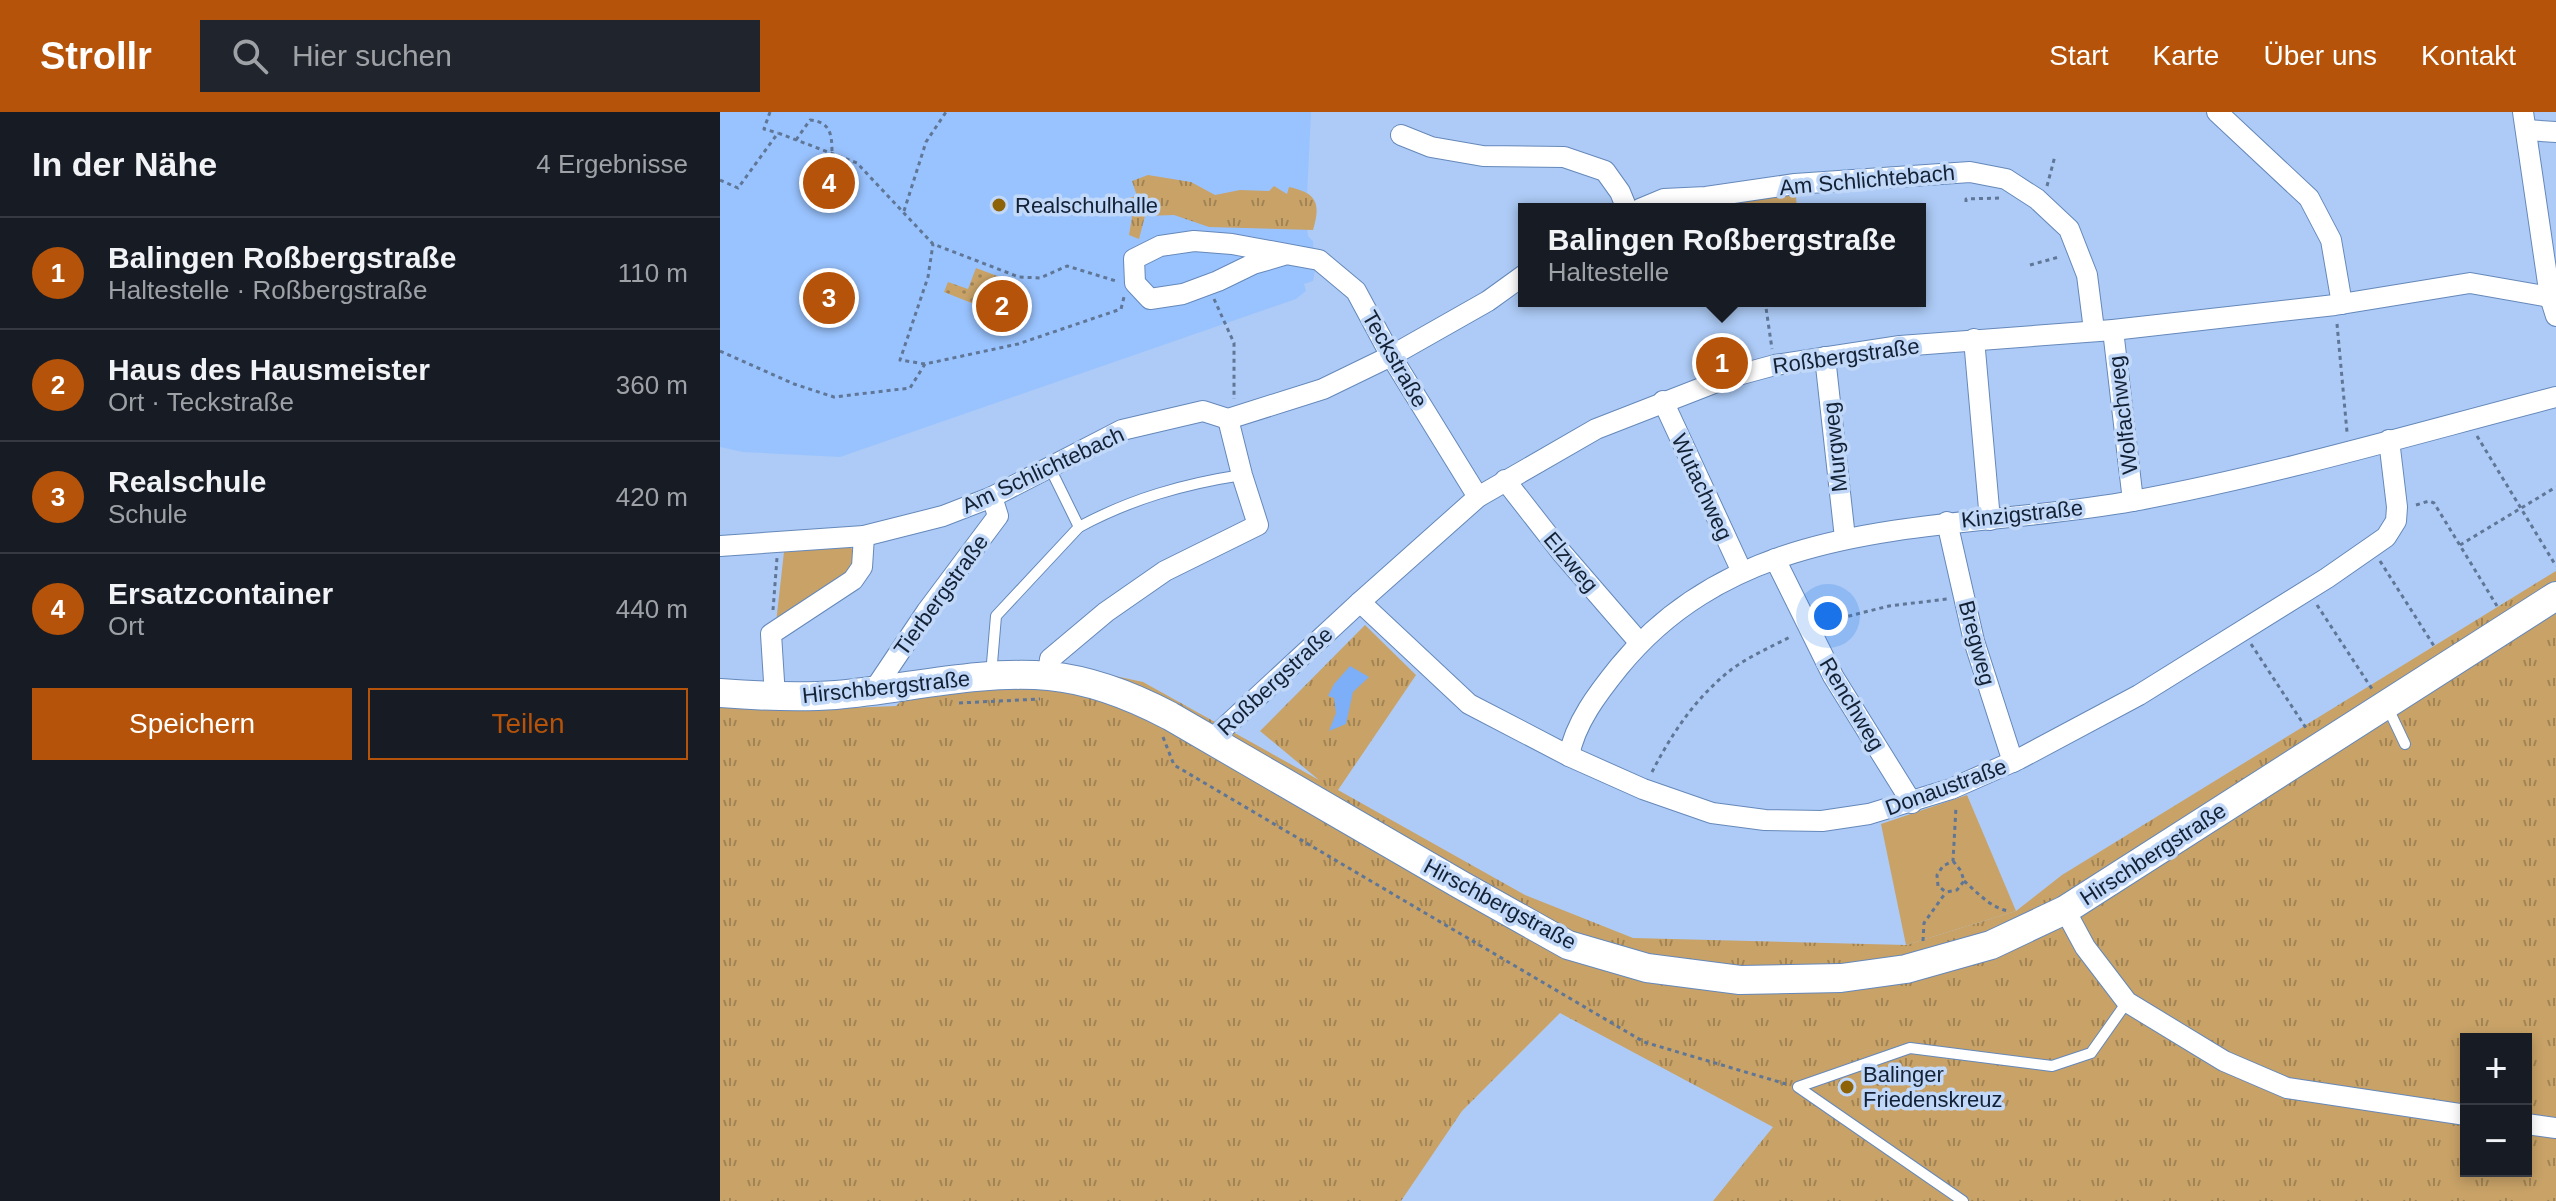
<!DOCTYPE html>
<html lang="de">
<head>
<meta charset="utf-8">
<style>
  :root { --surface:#171b24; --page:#20242c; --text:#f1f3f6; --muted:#9ea1a6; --line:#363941; --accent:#b45309 }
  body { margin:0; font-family:Arial,sans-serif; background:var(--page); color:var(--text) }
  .controls { position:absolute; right:24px; bottom:24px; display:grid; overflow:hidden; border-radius:0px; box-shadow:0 4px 12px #0003 }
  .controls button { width:72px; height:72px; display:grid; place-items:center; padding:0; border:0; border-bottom:2px solid var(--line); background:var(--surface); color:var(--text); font:40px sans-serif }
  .you { position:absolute; left:1108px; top:504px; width:28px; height:28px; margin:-20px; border:6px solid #fff; border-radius:50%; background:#1a73e8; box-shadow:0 0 0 12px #1a73e833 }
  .badge { display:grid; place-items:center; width:52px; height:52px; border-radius:50%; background:var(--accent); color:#fff; font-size:26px; font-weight:700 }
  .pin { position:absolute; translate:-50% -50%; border:4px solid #fff; box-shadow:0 2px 8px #0006 }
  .popup { position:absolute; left:798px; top:91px; width:408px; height:104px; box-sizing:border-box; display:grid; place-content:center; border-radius:0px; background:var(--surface); filter:drop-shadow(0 2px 6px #0005); font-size:26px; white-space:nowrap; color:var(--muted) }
  .popup b { font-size:30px; color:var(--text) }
  .popup::after { content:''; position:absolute; left:50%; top:100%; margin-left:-16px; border:16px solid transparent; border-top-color:var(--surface) }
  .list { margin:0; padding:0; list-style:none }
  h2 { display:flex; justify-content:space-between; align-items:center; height:104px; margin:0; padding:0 32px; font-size:34px }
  h2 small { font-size:26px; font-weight:400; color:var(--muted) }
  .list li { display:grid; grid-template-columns:52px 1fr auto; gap:24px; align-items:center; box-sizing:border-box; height:112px; padding:0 32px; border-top:2px solid var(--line) }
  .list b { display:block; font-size:30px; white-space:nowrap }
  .list p { margin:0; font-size:26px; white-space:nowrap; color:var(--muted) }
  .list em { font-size:26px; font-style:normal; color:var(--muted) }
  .actions { display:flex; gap:16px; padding:24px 32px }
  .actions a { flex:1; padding:18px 0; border:2px solid var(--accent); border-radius:0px; text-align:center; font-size:28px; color:var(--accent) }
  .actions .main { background:var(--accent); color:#fff }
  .icon { flex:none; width:44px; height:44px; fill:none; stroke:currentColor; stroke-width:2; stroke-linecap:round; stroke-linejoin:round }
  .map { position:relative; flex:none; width:1836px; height:1089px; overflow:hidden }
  header { display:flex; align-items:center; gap:48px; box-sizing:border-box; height:112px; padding:0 40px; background:var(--accent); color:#fff }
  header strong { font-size:38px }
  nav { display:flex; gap:44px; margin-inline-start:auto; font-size:28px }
  .search { width:560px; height:72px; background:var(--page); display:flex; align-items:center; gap:20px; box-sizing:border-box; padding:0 28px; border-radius:0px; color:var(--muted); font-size:30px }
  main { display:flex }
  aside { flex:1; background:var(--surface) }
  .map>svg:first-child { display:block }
  .built { fill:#99c3fe }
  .grass { fill:url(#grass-tufts); fill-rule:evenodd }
  .park { fill:#c8a267 }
  .garden { fill:url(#garden-dots) }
  .water { fill:#7caff7 }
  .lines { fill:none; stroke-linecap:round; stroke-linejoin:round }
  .lane-casing { stroke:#6588ba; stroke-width:12 }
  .street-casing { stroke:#6588ba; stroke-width:22 }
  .secondary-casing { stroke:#6588ba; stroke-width:30 }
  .path { stroke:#607696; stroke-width:3; stroke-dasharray:4 4; stroke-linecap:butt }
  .lane { stroke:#fff; stroke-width:10 }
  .street { stroke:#fff; stroke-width:20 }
  .secondary { stroke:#fff; stroke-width:28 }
  .poi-dot { fill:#8e6207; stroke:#c1d8f9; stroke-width:3 }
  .labels { text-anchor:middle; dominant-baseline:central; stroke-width:7; stroke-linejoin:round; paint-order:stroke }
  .street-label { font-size:22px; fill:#132135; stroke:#c1d8f9 }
  .poi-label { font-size:22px; fill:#132135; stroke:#c1d8f9; text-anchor:start }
</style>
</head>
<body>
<header>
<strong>Strollr</strong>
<div class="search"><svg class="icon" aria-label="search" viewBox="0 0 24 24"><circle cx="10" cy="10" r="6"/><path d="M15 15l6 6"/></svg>Hier suchen</div>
<nav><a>Start</a><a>Karte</a><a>Über uns</a><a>Kontakt</a></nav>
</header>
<main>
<aside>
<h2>In der Nähe<small>4 Ergebnisse</small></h2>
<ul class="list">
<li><span class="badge">1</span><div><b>Balingen Roßbergstraße</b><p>Haltestelle · Roßbergstraße</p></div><em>110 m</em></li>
<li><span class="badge">2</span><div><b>Haus des Hausmeister</b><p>Ort · Teckstraße</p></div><em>360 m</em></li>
<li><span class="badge">3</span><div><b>Realschule</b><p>Schule</p></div><em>420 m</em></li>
<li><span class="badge">4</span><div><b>Ersatzcontainer</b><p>Ort</p></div><em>440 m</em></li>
</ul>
<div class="actions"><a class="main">Speichern</a><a>Teilen</a></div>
</aside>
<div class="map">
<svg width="1836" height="1089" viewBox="0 0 1836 1089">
  <defs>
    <pattern id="grass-tufts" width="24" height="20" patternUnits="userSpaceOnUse" patternTransform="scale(2)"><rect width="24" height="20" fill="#c8a267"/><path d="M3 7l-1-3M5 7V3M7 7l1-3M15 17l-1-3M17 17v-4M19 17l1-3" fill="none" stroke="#a18456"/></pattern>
    <pattern id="garden-dots" width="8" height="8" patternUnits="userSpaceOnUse" patternTransform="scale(2)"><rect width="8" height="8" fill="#c8a267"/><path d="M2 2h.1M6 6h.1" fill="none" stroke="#a18456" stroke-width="1.8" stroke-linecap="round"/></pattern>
  </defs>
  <rect width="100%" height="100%" fill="#adcbf6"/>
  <!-- built -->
  <path class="built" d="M0 0H591L586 106 588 124 593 129 595 159 593 169 584 172 586 179 576 187 120 345 23 340 0 335Z"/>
  <!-- grass -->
  <g class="grass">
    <path d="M428 63 471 70 495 83 520 78 549 79 554 74 567 82 569 75C597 81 601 91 593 118L489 115 454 103 425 104 419 127 409 123 412 105 404 87 417 84 412 69Z"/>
    <path d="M1836 459V1089H993L1053 1015 840 901 742 999 681 1089H0V592L78 598 176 594 206 565 344 553 423 570 599 668 540 619 645 513 696 563 618 678 805 783 913 826 1186 833 1296 799 1342 763ZM1746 927H1806V1059H1746Z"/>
  </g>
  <!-- park -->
  <g class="park">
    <path d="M1075 72 1077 97H989L986 85Z"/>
    <path d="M130 435 137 442 136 455 56 511 64 440Z"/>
    <path d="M1247 683 1296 799 1186 833 1161 712Z"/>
  </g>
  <!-- garden -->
  <path class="garden" d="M256 156 293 170 290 177 269 169 259 194 224 180 228 170 248 177Z"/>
  <!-- water -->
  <path class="water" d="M630 554 649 565 633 580 626 612 609 619 616 601 614 586 608 584 614 572Z"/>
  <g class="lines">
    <defs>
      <g id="lane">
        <path d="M359 415C411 387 463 372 522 363"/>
        <path d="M271 563 276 504 359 415 330 356"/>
        <path d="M1667 594 1685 632"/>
        <path d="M1243 1089 1078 975 1190 936 1332 954 1371 941 1407 890"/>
      </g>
      <g id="street">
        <path d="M1497 0 1589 86 1611 128 1622 192"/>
        <path d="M1803 0 1830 185 1836 204"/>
        <path d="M1806 18 1836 20"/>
        <path d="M681 23 711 35 763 44 844 45 885 59 900 80 907 97"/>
        <path d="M920 97 944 87 986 85 1075 72 1250 60 1286 67 1317 87 1349 117 1367 163 1374 218"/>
        <path d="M564 143 533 152 498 169 463 182 430 187 415 171 414 147 440 134 474 129 512 132 599 148 636 179 671 244 758 385"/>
        <path d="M1393 218 1413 389"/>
        <path d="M1254 227 1270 408"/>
        <path d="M1105 245 1125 426"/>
        <path d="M943 289 1022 460"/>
        <path d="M785 368 842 441 919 530"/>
        <path d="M1227 410 1254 529 1293 650"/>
        <path d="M0 434 144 424 223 404 272 385 402 318 483 299 508 307 603 277 671 244 768 189 804 163"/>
        <path d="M1055 447 1113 564 1192 691"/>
        <path d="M640 490 749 592 849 644 923 677 992 701 1045 708 1102 709 1149 702 1231 677 1299 647 1419 583 1607 466 1666 425 1676 409 1677 395 1669 328"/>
        <path d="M328 564 330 547 386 500 445 459 538 413 522 363 508 307"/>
        <path d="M154 578 207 499 278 404 272 385"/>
        <path d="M55 585 51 522 133 468 142 455 144 424"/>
        <path d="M492 627 640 490 758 385 876 317 1007 266 1055 253 1180 234 1393 218 1615 193 1750 171 1830 185"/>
        <path d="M849 644C855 611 878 581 899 555 1028 397 1233 422 1413 389 1555 363 1697 321 1836 285"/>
        <path d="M1345 798 1365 835 1407 890 1504 949 1567 976 1746 1003"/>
        <path d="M1806 1012 1836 1016"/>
      </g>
      <path id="secondary" d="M0 581C39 584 77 586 116 583 186 577 258 558 329 564 372 568 412 584 450 604L741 773 848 833 927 856 1020 868 1121 866 1186 857 1271 833 1345 798 1836 484"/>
    </defs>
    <!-- lane casing -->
    <use href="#lane" class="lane-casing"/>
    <!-- street casing -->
    <use href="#street" class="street-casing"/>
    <!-- secondary casing -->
    <use href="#secondary" class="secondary-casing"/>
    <!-- path -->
    <g class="path">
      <path d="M50 0 44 17 58 21"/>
      <path d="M76 28 90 8C111 10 112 23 112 42"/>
      <path d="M0 68 18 76 58 21 137 51 213 132 299 165 320 166 347 154 396 169"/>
      <path d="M1327 74 1335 44"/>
      <path d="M1246 90V87L1280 86"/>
      <path d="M184 99 206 30 226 0"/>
      <path d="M1310 153 1339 145"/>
      <path d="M494 187 514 231V287"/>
      <path d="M1045 189 1052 237"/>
      <path d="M1617 212 1627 320"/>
      <path d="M0 239 74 272 114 285 190 276 205 252 298 232 401 197 404 185"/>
      <path d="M205 252 180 248 208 165 213 132"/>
      <path d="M1757 324 1836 454"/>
      <path d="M1696 393 1709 389 1714 391 1777 494"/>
      <path d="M1740 433 1836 375"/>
      <path d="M1660 449 1714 534"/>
      <path d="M1597 493 1652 577"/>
      <path d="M53 498 57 446"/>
      <path d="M1105 510 1169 494 1227 487"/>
      <path d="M1531 532 1586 616"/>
      <path d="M239 591 320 587"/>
      <path d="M443 625 454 653 924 930 1066 972"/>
      <path d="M932 660C951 623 974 588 1007 561 1025 546 1051 535 1072 524"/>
      <path d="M1233 749 1241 759 1244 769 1237 778 1226 780 1218 774 1217 763 1223 754 1233 749 1236 695"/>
      <path d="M1244 769C1259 782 1270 795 1288 799"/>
      <path d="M1203 829 1204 811 1226 780"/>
    </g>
    <!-- lane -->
    <use href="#lane" class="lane"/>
    <!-- street -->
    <use href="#street" class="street"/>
    <!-- secondary -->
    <use href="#secondary" class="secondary"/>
  </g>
  <!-- markers -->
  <g class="poi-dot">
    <circle cx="279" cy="93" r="8"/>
    <circle cx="1127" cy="975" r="8"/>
  </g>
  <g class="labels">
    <!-- street labels -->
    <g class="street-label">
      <text transform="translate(1147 68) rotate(-5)">Am Schlichtebach</text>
      <text transform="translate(1126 244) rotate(-8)">Roßbergstraße</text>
      <text transform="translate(675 247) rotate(60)">Teckstraße</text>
      <text transform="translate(1403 303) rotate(-97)">Wolfachweg</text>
      <text transform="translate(1115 335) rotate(-96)">Murgweg</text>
      <text transform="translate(323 358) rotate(-25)">Am Schlichtebach</text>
      <text transform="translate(982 375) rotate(65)">Wutachweg</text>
      <text transform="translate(1302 402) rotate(-6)">Kinzigstraße</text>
      <text transform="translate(851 450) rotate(50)">Elzweg</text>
      <text transform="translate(221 483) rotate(-54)">Tierbergstraße</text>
      <text transform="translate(1257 531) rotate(75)">Bregweg</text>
      <text transform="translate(555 569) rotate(-43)">Roßbergstraße</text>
      <text transform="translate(166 575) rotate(-6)">Hirschbergstraße</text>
      <text transform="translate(1132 592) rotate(59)">Renchweg</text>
      <text transform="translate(1226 675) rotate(-20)">Donaustraße</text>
      <text transform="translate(1433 742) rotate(-33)">Hirschbergstraße</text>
      <text transform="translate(780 792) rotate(28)">Hirschbergstraße</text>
    </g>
    <!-- poi labels -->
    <g class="poi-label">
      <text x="295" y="93">Realschulhalle</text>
      <text x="1143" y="962">Balinger<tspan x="1143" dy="25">Friedenskreuz</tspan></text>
    </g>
  </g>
</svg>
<div class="controls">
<button>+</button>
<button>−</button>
</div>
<div class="you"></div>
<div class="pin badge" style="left:1002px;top:251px">1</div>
<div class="popup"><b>Balingen Roßbergstraße</b>Haltestelle</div>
<div class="pin badge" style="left:282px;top:194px">2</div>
<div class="pin badge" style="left:109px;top:186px">3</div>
<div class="pin badge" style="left:109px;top:71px">4</div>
</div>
</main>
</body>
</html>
